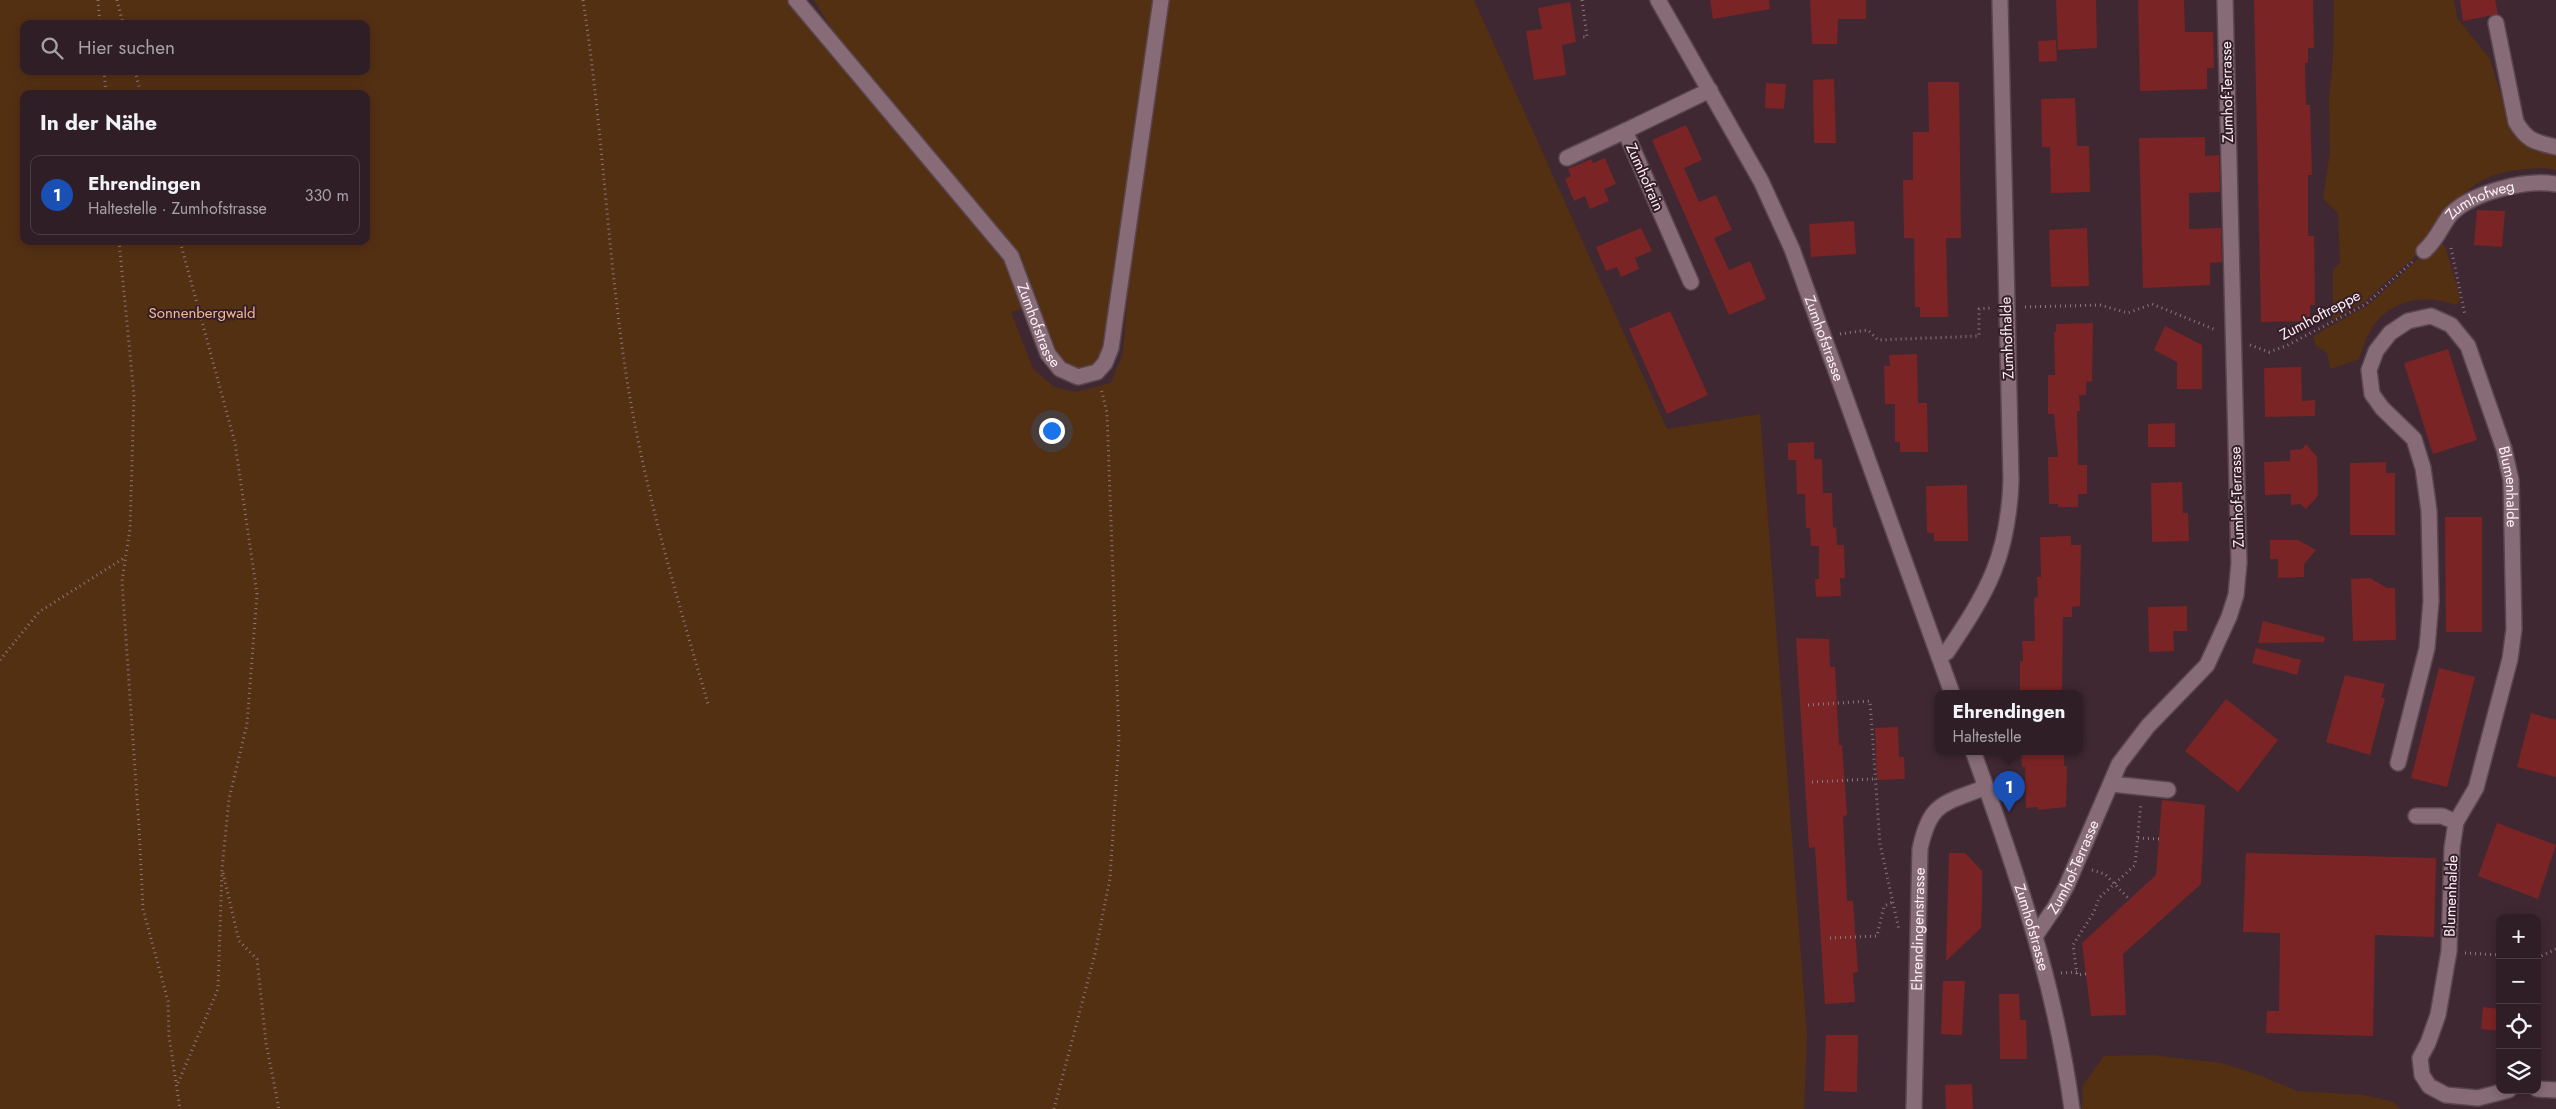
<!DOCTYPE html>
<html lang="de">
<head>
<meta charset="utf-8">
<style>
  :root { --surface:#2f1e26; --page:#37272e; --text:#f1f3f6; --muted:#a7a2a7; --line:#4a3c43; --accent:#d93025 }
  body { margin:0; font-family:Jost,sans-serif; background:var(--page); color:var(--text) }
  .controls { position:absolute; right:15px; bottom:15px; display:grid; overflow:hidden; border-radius:10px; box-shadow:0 2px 12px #0003 }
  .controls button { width:45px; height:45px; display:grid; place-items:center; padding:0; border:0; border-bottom:1px solid var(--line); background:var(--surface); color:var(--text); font:25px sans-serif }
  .you { position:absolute; left:1051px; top:430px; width:18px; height:18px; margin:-12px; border:4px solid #fff; border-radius:50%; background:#1a73e8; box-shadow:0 0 0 8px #1a73e833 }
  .badge { display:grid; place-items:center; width:32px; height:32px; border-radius:50%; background:var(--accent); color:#fff; font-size:16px; font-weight:700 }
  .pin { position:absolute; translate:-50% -41px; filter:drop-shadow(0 1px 2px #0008) }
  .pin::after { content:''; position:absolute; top:26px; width:18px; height:15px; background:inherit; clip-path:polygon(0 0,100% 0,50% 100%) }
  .popup { position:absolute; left:1935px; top:690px; width:148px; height:65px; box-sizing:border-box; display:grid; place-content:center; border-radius:10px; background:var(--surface); filter:drop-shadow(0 1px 4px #0005); font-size:16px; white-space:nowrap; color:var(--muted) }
  .popup b { font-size:19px; color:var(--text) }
  .popup::after { content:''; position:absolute; left:50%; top:100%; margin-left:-10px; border:10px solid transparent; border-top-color:var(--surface) }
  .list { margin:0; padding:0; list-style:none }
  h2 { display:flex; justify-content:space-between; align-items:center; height:65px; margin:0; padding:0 20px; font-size:21px }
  h2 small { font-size:16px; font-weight:400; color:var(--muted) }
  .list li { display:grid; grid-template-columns:32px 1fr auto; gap:15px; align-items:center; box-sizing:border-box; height:80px; margin:0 10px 10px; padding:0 10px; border:1px solid var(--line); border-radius:10px }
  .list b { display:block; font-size:19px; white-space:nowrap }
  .list p { margin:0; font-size:16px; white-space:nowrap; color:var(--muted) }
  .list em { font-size:16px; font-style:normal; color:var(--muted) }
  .icon { flex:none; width:28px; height:28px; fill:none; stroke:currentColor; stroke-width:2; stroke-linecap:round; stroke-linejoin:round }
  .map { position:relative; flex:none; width:2556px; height:1109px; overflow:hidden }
  .search { position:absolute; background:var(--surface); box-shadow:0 2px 12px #0003; left:20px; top:20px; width:350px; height:55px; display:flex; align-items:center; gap:12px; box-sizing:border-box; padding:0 18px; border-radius:10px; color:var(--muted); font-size:19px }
  .panel { position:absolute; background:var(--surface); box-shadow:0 2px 12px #0003; left:20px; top:90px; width:350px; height:155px; border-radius:10px }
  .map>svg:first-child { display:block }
  .green { fill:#543013; fill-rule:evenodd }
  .building { fill:#7b2425 }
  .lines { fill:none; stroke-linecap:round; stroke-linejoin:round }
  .minor-casing { stroke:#59464f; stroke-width:18 }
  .path { stroke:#8b7780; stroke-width:3; stroke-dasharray:1 4; stroke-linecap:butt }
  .minor { stroke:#876c78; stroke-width:15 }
  .labels { text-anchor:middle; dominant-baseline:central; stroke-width:4; stroke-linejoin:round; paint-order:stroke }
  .street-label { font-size:15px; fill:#ffeff6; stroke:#341e28 }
  .park-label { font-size:15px; fill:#f5b98d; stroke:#341e28 }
</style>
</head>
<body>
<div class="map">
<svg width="2556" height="1109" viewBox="0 0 2556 1109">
  <rect width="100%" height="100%" fill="#3f2832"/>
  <!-- green -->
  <g class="green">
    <path d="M0 0H791L984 234 1004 261 1025 308 1011 312 1033 369 1054 387 1076 392 1111 383 1123 353 1131 253 1167 0H1474L1667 429 1760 414 1807 1037 1804 1109H0ZM24 24H366V71H24ZM24 94H366V241H24Z"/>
    <path d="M814 0H1157L1107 346C1104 351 1101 360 1097 364 1086 376 1067 364 1059 356L1013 245 981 211 836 36Z"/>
    <path d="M2334 0H2454L2457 18 2490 59 2504 106 2519 140 2537 148 2556 151V170C2545 167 2536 168 2525 169 2475 174 2463 192 2435 230L2428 231 2427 243 2414 257 2364 302 2333 320V271L2340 262 2338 213 2323 199 2330 152 2329 100 2333 59Z"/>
    <path d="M2436 242H2441L2446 249 2460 297 2459 302 2455 305C2429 295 2397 298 2377 321 2368 331 2363 347 2359 359L2330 369 2327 353 2316 346 2313 336 2369 305Z"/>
    <path d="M2151 1055 2221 1063 2262 1076 2297 1091 2363 1095 2394 1102 2400 1109H2082L2083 1085 2104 1056Z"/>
  </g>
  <!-- building -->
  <g class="building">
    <path d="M1710 0H1769L1770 9 1713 19Z"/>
    <path d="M1810 0H1866V19H1838L1837 44H1812Z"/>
    <path d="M2056 0H2096L2097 48 2058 50Z"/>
    <path d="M2138 0H2184L2185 32H2213L2214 68H2207V89L2140 91Z"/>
    <path d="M2254 0H2313L2314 48H2308V63H2305L2306 105H2310L2312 175H2308V236H2314L2315 305H2310V321L2261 322Z"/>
    <path d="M2460 0H2495L2498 14 2463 21Z"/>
    <path d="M1570 2 1576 42 1562 45 1566 75 1534 80 1526 31 1542 29 1538 8Z"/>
    <path d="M2056 40 2057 61 2039 62 2038 41Z"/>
    <path d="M1834 79 1836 143H1814L1813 80Z"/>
    <path d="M1928 82H1959L1961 238H1946L1948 317H1920V307H1915L1914 238H1904L1903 180H1913V132H1929Z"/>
    <path d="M1766 83 1786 84 1784 109 1765 108Z"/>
    <path d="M2075 98 2077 146H2089L2090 192 2051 193 2050 147H2042L2041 99Z"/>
    <path d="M1686 125 1702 160 1684 168 1699 202 1716 195 1732 230 1714 238 1729 270 1750 261 1766 299 1729 315 1652 140Z"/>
    <path d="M2205 137V156L2219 155 2220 192 2189 193V229L2221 228 2222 262 2210 263V285L2143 288 2139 138Z"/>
    <path d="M1605 158 1616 184 1604 189 1609 201 1590 209 1585 196 1574 201 1565 179 1571 176 1568 169 1591 159 1593 163Z"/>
    <path d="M2477 210 2505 211 2502 247 2474 245Z"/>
    <path d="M1854 221 1856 254 1811 257 1809 224Z"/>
    <path d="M1641 228 1652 251 1635 258 1639 269 1621 277 1617 267 1606 271 1596 247Z"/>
    <path d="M2087 228 2089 286 2051 287 2049 230Z"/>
    <path d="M1670 311 1708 395 1667 414 1629 329Z"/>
    <path d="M2093 323 2092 381 2086 382V395H2079L2080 411H2077L2078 465H2087V494H2078V507H2058V504H2049L2048 457H2058L2054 414H2048V375H2055L2054 332H2056V324Z"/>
    <path d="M2165 326 2202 345V389H2177V362L2154 350Z"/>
    <path d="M2448 349 2477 440 2433 454 2404 363Z"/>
    <path d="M1917 354 1918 403H1927L1928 452H1900V442H1895V404H1885L1884 366H1890L1889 355Z"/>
    <path d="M2301 367 2302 401 2315 400V416L2265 417 2264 368Z"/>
    <path d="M2175 423V447H2148V424Z"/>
    <path d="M1814 442V459H1822L1823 493H1832L1833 528 1836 527 1837 545H1844L1845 578H1840L1841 596 1816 597 1815 579H1819V546H1811L1810 528H1806L1805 494H1797L1796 460H1788V443Z"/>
    <path d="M2306 444 2317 457 2318 496 2306 509 2301 504 2291 505V494L2265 495 2264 462 2290 461V450L2302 449Z"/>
    <path d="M2386 462V473H2395V535H2350V463Z"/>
    <path d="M2182 482 2183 513H2188L2189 541 2152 542 2151 483Z"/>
    <path d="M1967 485 1968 541H1934V533H1927L1926 486Z"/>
    <path d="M2445 517H2482V632H2446Z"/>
    <path d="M2071 536V545H2081L2080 606 2072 607V617H2063L2062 691 2020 693V661H2023L2022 641H2035L2034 598 2038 597 2037 577H2041L2040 537Z"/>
    <path d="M2270 540H2298L2316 550 2304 564V577L2278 578V559H2270Z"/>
    <path d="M2370 578 2387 588H2395L2396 640 2353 641 2351 579Z"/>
    <path d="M2187 606V631H2173L2174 651 2149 652 2148 607Z"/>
    <path d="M2263 621 2325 637 2324 642 2258 643Z"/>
    <path d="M1796 638 1829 639 1830 667H1835L1839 745H1842L1847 815 1843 816 1847 901H1853L1858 972 1853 973 1855 1002 1825 1004 1815 847 1809 848Z"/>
    <path d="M2256 648 2301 660 2297 675 2252 663Z"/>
    <path d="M2439 668 2475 677 2447 787 2411 778Z"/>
    <path d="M2345 675 2385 684 2381 697 2385 698 2370 755 2326 742Z"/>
    <path d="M2226 699 2278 740 2238 792 2185 751Z"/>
    <path d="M2531 713 2556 720V777L2517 767Z"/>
    <path d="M1898 727 1899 757H1904L1905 779 1877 780 1875 728Z"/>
    <path d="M2021 751H2064V766H2067L2066 807 2038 810V807L2026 808 2025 767H2022Z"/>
    <path d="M2162 800 2205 805 2201 884 2123 954 2126 1015 2091 1016 2082 943 2156 875Z"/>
    <path d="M2497 823 2556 845 2538 899 2478 876Z"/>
    <path d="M1949 853H1965L1982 871V900L1981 928 1946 961Z"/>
    <path d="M2246 853 2436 858 2434 937 2375 935 2373 1036 2266 1033 2267 1011H2279L2280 933 2243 932Z"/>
    <path d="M1943 981H1965L1962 1035 1941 1034Z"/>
    <path d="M1999 994H2019L2020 1020H2026L2027 1059H2000Z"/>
    <path d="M2483 1007 2500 1009V1031L2481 1029Z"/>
    <path d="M1826 1035H1858L1857 1092 1824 1091Z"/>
    <path d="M1972 1084 1973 1109H1946L1945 1085Z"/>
  </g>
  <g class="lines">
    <defs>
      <g id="minor">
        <path id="s1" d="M796 0 1011 256 1048 354 1060 369 1078 377 1097 372 1105 363 1111 348 1161 0"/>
        <path id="s2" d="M1658 0 1761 181 1792 249 1952 693"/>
        <path d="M2496 23 2516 122C2527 141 2535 142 2556 147"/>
        <path d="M1567 158 1625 131"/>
        <path id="s3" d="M2424 251C2438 239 2441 226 2451 214 2473 192 2526 179 2556 184"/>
        <path d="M1691 282 1625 131 1710 90"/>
        <path d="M1939 657 1947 652C1988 591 2008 557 2011 481L2000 0"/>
        <path id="s4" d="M1973 751C2016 870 2055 983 2072 1109"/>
        <path id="s5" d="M2398 763 2427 648 2431 601 2429 511 2423 468 2414 439 2382 408 2372 394 2369 370 2376 351 2390 333 2408 321 2431 316 2451 325 2468 346 2504 449 2511 480 2514 629 2510 659 2476 788 2456 822 2452 848 2449 951 2438 1015 2428 1043 2420 1058 2422 1075 2429 1086 2446 1095 2478 1098 2509 1090"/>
        <path d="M2111 784 2168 790"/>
        <path d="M2416 816H2442L2456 822"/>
        <path id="s6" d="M2036 935 2055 907 2067 885 2119 764 2148 726 2207 665 2229 617 2236 595 2239 563 2225 0"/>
        <path d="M2537 1089 2556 1090"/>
        <path id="s7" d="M1914 1109 1920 849C1930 801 1944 804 1986 787"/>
      </g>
    </defs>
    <!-- minor casing -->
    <use href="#minor" class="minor-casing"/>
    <!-- path -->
    <g class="path">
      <path d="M98 0 100 24"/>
      <path d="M117 0 123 24"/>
      <path d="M583 0C602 122 607 246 625 367 642 482 676 594 708 704"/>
      <path d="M1582 0 1587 37H1583"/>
      <path d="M104 71 106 94"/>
      <path d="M135 71 141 94"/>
      <path d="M119 241 134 395 130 529 122 581 139 827 143 909 168 1001 169 1036 180 1109"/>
      <path d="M2451 248 2465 315"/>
      <path d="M2025 307 2100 305 2128 313 2152 304 2216 330"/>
      <path d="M1840 334 1868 330 1878 340 1979 336V309L1990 308"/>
      <path d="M2250 345 2269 352 2286 346 2366 304 2412 262"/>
      <path d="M0 660 39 612 124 558"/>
      <path d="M1808 705 1870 701 1880 844 1899 930"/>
      <path d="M1812 782 1874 779"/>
      <path d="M2138 838 2159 839"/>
      <path d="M2092 870 2105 874 2129 899"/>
      <path d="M223 873 239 941 257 959 266 1043 279 1109"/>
      <path d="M1830 938 1877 936 1884 906 1893 902"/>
      <path d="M2465 953 2500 955"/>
      <path d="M2537 958 2556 949"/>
      <path d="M2061 973 2077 972"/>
      <path d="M2086 974 2077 975 2073 945 2094 912 2099 898 2135 865 2141 803"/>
      <path d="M178 1083 218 989 222 869 229 799 247 724 257 594 235 443 180 241"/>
      <path d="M1054 1109 1095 954 1110 878 1119 739 1107 413 1101 388"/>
    </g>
    <!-- minor -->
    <use href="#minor" class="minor"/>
  </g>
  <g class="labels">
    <!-- street labels -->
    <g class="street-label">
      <text transform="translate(2227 92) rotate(-91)">Zumhof-Terrasse</text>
      <text transform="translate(1645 177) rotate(66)">Zumhofrain</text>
      <text stroke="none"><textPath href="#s3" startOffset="79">Zumhofweg</textPath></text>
      <text transform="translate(2320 315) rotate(-28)">Zumhoftreppe</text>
      <text stroke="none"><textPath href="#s1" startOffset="409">Zumhofstrasse</textPath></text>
      <text stroke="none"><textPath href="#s2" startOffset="378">Zumhofstrasse</textPath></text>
      <text transform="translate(2007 338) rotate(-92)">Zumhofhalde</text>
      <text stroke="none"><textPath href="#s5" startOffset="700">Blumenhalde</textPath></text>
      <text transform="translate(2237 497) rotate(-92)">Zumhof-Terrasse</text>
      <text stroke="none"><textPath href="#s6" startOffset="78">Zumhof-Terrasse</textPath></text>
      <text transform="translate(2451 896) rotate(-88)">Blumenhalde</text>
      <text stroke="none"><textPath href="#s4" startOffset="186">Zumhofstrasse</textPath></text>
      <text stroke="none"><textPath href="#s7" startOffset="180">Ehrendingenstrasse</textPath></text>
    </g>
    <!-- park labels -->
    <g class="park-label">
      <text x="202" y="313">Sonnenbergwald</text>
    </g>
  </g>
</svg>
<div class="controls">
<button>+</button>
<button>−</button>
<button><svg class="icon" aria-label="locate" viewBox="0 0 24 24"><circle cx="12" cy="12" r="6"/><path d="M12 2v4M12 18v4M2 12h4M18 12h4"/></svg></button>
<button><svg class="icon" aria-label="layers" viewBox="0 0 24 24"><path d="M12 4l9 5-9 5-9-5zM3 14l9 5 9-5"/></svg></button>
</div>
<div class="you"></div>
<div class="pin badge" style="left:2009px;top:812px;background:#1a4fb4">1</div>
<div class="popup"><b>Ehrendingen</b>Haltestelle</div>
<div class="search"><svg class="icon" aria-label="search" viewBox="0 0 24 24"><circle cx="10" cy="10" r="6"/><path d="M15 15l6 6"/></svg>Hier suchen</div>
<section class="panel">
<h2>In der Nähe<small></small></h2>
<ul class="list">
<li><span class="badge" style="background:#1a4fb4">1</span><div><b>Ehrendingen</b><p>Haltestelle · Zumhofstrasse</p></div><em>330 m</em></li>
</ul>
</section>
</div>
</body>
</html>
